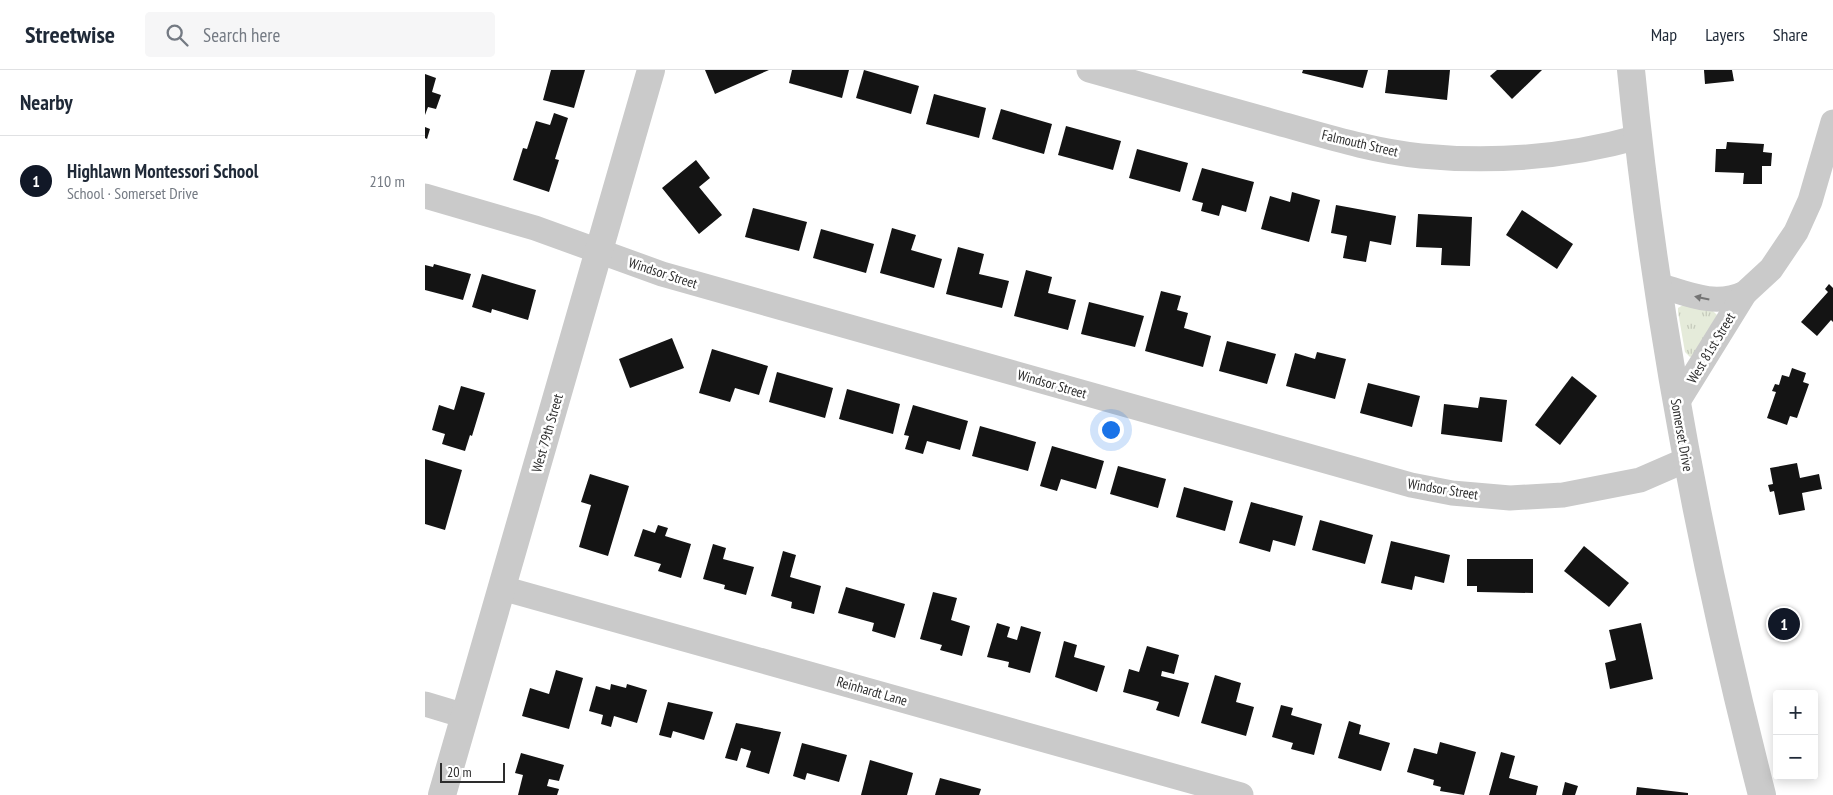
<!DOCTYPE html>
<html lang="en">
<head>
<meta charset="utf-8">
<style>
  :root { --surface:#fff; --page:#f6f6f7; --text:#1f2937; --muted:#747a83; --line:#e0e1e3; --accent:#111827 }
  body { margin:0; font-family:"PT Sans Narrow",sans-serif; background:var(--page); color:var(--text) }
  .controls { position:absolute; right:15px; bottom:15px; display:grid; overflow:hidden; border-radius:5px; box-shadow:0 2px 12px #0003 }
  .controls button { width:45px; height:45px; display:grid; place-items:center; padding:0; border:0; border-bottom:1px solid var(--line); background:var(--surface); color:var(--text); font:25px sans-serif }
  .scale { position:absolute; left:15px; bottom:12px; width:65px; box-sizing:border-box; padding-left:5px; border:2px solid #2d2d2d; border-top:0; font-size:14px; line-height:18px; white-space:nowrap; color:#2d2d2d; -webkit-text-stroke:4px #fff; paint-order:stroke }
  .you { position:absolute; left:685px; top:359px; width:18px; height:18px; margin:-12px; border:4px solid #fff; border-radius:50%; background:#1a73e8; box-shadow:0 0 0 8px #1a73e833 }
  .badge { display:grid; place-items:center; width:32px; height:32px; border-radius:50%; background:var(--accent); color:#fff; font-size:16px; font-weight:700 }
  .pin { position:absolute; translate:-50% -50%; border:2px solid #fff; box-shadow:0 1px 5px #0006 }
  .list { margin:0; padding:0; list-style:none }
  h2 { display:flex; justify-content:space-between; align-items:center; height:65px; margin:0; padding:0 20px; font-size:21px }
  h2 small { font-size:16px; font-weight:400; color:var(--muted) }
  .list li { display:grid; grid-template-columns:32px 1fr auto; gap:15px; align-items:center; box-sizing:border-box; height:90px; padding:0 20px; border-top:1px solid var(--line) }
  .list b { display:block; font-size:19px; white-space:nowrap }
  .list p { margin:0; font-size:16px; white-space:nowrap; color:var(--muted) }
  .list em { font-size:16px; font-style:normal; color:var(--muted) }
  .icon { flex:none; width:28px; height:28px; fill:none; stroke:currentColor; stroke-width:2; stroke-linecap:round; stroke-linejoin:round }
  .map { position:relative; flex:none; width:1408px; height:725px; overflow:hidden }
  header { display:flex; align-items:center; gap:30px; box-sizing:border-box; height:70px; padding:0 25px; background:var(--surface); border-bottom:1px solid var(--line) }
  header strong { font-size:24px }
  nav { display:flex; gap:28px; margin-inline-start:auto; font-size:18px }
  .search { width:350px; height:45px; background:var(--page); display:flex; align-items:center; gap:12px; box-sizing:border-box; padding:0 18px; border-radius:5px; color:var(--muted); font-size:19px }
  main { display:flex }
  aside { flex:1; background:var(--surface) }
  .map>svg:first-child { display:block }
  .grass { fill:url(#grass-tufts) }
  .building { fill:#141414 }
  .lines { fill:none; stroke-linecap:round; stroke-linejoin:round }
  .minor { stroke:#cacaca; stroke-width:25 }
  .tertiary { stroke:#cacaca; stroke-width:28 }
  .oneway { fill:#747474 }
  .labels { text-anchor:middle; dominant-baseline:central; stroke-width:5; stroke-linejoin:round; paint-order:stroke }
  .street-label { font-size:14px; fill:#2d2d2d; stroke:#fff }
</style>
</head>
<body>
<header>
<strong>Streetwise</strong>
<div class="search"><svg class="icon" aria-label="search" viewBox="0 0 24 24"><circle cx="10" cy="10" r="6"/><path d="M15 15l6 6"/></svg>Search here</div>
<nav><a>Map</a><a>Layers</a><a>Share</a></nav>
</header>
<main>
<aside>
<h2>Nearby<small></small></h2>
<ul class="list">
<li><span class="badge">1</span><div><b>Highlawn Montessori School</b><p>School · Somerset Drive</p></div><em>210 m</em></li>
</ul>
</aside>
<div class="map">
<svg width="1408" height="725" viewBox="0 0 1408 725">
  <defs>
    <pattern id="grass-tufts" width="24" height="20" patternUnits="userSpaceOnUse" patternTransform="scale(1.25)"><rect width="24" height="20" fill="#e5ebda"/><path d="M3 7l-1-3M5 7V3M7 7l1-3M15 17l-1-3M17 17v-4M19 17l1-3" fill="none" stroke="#c5cabb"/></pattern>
  </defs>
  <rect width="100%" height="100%" fill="#fff"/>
  <!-- grass -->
  <path class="grass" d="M1258 235 1288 241 1292 245 1269 286 1265 287 1260 282 1253 242V238Z"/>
  <!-- building -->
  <g class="building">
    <path d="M126 0H160L149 38 118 30Z"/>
    <path d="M280 0H344L290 24Z"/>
    <path d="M367 0H424L417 28 364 13Z"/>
    <path d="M439 0 494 16 486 44 431 28Z"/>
    <path d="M878 0H943L938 18 877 3Z"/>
    <path d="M963 0H1025L1022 30 960 23Z"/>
    <path d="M1072 0H1117L1087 29 1065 6Z"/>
    <path d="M1279 0H1307L1309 11 1280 14Z"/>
    <path d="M0 4 11 8 7 22 16 25 11 39 3 37 0 45Z"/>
    <path d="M509 24 561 38 554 68 501 54Z"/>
    <path d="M576 39 627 54 619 84 567 69Z"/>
    <path d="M129 43 143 48 130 89 134 90 124 122 88 110 98 78 102 79 111 51 125 55Z"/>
    <path d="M641 56 696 71 688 100 633 85Z"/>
    <path d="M0 57 5 59 2 69 0 68Z"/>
    <path d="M1302 72 1339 74 1338 82 1347 83 1346 96H1337V114H1318L1319 103 1290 102 1291 79H1301Z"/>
    <path d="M712 79 763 93 755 122 704 108Z"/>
    <path d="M271 90 285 108 274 117 297 145 274 164 237 118Z"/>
    <path d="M777 98 829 112 821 142 797 135 794 146 776 141 778 133 767 130Z"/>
    <path d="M867 122 895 130 884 172 836 159 845 126 865 132Z"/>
    <path d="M911 135 971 146 966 175 945 171 941 192 918 188 922 166 906 163Z"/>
    <path d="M328 138 382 152 374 181 320 167Z"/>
    <path d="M1097 140 1148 174 1132 199 1081 165Z"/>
    <path d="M993 144 1047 147 1045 196 1016 195 1017 178 991 177Z"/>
    <path d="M467 158 491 165 486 180 517 189 509 218 455 203Z"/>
    <path d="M396 159 449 174 441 203 388 188Z"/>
    <path d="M533 177 559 184 554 204 584 211 577 238 521 224Z"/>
    <path d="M9 194 46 204 38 230 0 220V195L8 197Z"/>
    <path d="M601 200 627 207 623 223 651 230 643 260 589 246Z"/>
    <path d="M57 204 111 220 103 250 67 239 66 243 47 237Z"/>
    <path d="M1404 214 1408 218V252L1406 250 1392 266 1376 252 1403 222 1400 219Z"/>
    <path d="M736 221 756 226 752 240 763 243 759 258 786 266 778 297 720 281Z"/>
    <path d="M664 232 719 246 710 277 656 264Z"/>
    <path d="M247 268 259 298 205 318 194 289Z"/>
    <path d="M802 271 851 284 842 314 794 301Z"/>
    <path d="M287 279 343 296 334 325 310 318 305 332 274 323Z"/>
    <path d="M892 282 921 289 910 329 861 316 870 283 890 289Z"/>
    <path d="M1367 298 1381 303 1378 312 1384 314 1372 348 1365 346 1362 355 1342 348 1351 322 1347 321 1350 314 1354 315 1357 305 1364 307Z"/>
    <path d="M352 302 408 318 400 348 344 332Z"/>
    <path d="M1147 306 1172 326 1135 375 1110 355Z"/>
    <path d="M943 313 995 326 987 357 935 343Z"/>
    <path d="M36 316 60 323 47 366 45 365 40 381 17 374 20 364 7 360 14 335 29 340Z"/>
    <path d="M422 319 475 334 468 364 414 349Z"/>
    <path d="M1055 327 1082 330 1077 372 1016 364 1019 334 1053 338Z"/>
    <path d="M488 335 543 351 535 380 502 371 498 384 480 379 484 366 479 365Z"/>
    <path d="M555 356 611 372 603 401 547 386Z"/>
    <path d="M627 376 679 391 671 419 636 409 632 421 615 416Z"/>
    <path d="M0 389 37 400 20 460 0 454Z"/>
    <path d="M1372 393 1375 408 1394 404 1397 419 1377 423 1380 440 1354 445 1349 421 1345 422 1343 415 1348 414 1345 398Z"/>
    <path d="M693 396 741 409 733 438 685 424Z"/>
    <path d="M165 404 204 416 183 486 154 477 166 435 156 432Z"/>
    <path d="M759 417 808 431 800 461 751 447Z"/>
    <path d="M826 432 878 446 870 476 848 470 845 482 814 473Z"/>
    <path d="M895 450 948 465 940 494 887 480Z"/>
    <path d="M233 455 243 458 240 466 266 474 256 508 233 501 236 494 209 486 218 459 230 463Z"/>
    <path d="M966 471 1025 485 1019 513 990 506 987 520 956 513Z"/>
    <path d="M288 474 301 478 298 489 329 497 321 525 299 519 300 515 278 509Z"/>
    <path d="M1159 476 1204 513 1184 537 1139 501Z"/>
    <path d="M358 481 371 485 365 507 396 516 389 544 366 538 367 532 346 526Z"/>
    <path d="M1042 489H1108V523L1052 522V516H1042Z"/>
    <path d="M421 517 480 534 470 568 447 561 449 553 413 543Z"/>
    <path d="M508 522 532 528 526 550 545 556 537 586 515 580 517 575 495 569Z"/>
    <path d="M572 553 585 557 582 567 592 570 596 556 616 562 605 603 583 597 584 592 562 587Z"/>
    <path d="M1216 553 1228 609 1185 619 1180 593 1191 590 1184 560Z"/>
    <path d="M639 571 652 575 649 587 680 596 672 622 630 607Z"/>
    <path d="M722 576 754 585 749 604 737 601 736 606 764 613 754 647 731 640 734 632 698 622 704 599 714 602Z"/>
    <path d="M131 600 158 608 144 659 97 646 105 618 124 624Z"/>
    <path d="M790 605 816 613 811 632 829 637 821 666 776 653Z"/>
    <path d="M186 614 201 618 202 614 222 620 212 653 189 646 186 657 176 654 178 645 164 641 171 616 185 620Z"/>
    <path d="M243 632 288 642 279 670 248 661 246 668 234 665Z"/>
    <path d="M856 635 868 638 866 645 897 654 889 685 866 679 868 673 847 667Z"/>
    <path d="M924 651 936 655 934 664 965 673 956 701 913 688Z"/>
    <path d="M311 653 356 662 344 704 321 697 326 681 316 678 312 691 300 688Z"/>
    <path d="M1015 672 1051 682 1039 725 1015 721 1016 717 1008 715 1009 710 982 702 989 678 1012 684Z"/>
    <path d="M377 673 422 685 414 712 382 703 380 710 368 706Z"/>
    <path d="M1076 682 1090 686 1084 708 1113 716 1111 725H1064Z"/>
    <path d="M96 683 139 695 134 711 124 709 122 716 134 719 132 725H93L98 705 90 703Z"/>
    <path d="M445 690 488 703 482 725H436Z"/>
    <path d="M515 708 556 719 554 725H510Z"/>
    <path d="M1140 712 1153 716 1150 725H1137Z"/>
    <path d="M1212 717 1263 723V725H1211Z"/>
  </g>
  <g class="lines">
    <!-- minor -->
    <g class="minor">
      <path d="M664 0C727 18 790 35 853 53 900 66 947 81 996 86 1069 93 1143 87 1214 67"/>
      <path d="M0 126 110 158 237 204 986 415 1027 423 1085 428 1138 425 1215 410 1261 390"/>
      <path d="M1233 215C1263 224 1290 237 1320 223"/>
      <path d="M1252 333 1320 223 1346 199 1371 162 1385 131 1408 52"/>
      <path d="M77 518 816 725"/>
      <path d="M0 634 40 646"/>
    </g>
    <!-- tertiary -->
    <g class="tertiary">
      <path d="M1206 0C1230 245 1276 487 1337 725"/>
      <path d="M17 725 226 0"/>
    </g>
  </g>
  <!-- one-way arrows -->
  <defs><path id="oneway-solid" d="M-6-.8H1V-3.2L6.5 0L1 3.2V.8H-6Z" transform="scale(1.25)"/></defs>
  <use class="oneway" href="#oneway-solid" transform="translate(1277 228) rotate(-168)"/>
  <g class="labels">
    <!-- street labels -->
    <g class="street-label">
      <text transform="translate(935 73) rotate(13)">Falmouth Street</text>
      <text transform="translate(238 203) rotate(18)">Windsor Street</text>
      <text transform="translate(1286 278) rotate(-59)">West 81st Street</text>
      <text transform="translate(627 314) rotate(16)">Windsor Street</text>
      <text transform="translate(122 363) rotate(-74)">West 79th Street</text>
      <text transform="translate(1257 365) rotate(80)">Somerset Drive</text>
      <text transform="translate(1018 419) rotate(9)">Windsor Street</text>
      <text transform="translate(447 621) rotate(16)">Reinhardt Lane</text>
    </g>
  </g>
</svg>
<div class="controls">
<button>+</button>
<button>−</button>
</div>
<div class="scale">20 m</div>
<div class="you"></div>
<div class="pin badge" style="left:1359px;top:554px">1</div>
</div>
</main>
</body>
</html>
